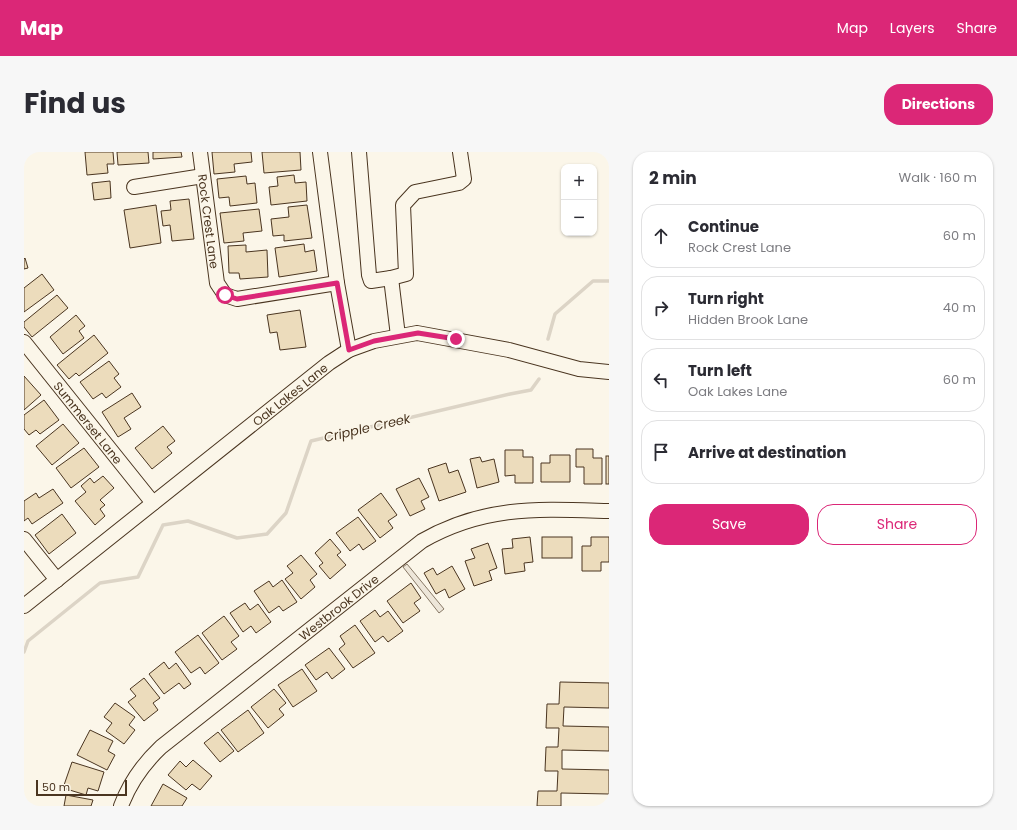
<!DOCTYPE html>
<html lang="en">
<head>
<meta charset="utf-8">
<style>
  :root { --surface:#fff; --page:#f7f7f7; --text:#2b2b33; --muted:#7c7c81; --line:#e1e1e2; --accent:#db2777 }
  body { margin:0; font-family:Poppins,sans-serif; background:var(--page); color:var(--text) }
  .controls { position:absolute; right:12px; top:12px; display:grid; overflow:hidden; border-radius:8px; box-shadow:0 1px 3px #0004 }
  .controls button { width:36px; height:36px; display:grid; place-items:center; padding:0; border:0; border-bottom:1px solid var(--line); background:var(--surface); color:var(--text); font:20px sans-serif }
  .scale { position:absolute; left:12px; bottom:10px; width:91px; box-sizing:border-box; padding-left:4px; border:2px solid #4a3520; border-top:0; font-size:11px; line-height:14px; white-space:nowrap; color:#4a3520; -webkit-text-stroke:3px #fbf6e9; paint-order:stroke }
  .stop { position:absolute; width:12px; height:12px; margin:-9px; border:3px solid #db2777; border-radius:50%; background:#fff }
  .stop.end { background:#db2777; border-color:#fff; box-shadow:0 1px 4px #0008 }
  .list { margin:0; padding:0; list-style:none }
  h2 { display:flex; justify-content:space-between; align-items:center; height:52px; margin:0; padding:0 16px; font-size:17px }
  h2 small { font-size:13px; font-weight:400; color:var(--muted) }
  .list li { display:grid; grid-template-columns:26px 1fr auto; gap:12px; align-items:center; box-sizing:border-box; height:64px; margin:0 8px 8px; padding:0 8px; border:1px solid var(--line); border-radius:16px }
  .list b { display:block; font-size:15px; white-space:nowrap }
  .list p { margin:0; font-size:13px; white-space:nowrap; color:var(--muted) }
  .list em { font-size:13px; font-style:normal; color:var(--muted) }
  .actions { display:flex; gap:8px; padding:12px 16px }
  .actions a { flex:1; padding:9px 0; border:1px solid var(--accent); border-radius:16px; text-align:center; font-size:14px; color:var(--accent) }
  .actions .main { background:var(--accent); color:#fff }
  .icon { flex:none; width:22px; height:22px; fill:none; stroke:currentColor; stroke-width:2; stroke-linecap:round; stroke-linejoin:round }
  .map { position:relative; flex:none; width:585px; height:654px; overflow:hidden; border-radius:16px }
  header { display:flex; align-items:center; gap:24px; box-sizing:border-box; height:56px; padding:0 20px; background:var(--accent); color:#fff }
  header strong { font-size:19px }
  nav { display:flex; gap:22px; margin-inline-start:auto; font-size:14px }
  .intro { display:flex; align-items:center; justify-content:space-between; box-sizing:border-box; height:96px; padding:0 24px }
  h1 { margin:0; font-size:28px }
  .button { padding:10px 18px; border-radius:16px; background:var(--accent); color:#fff; font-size:14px; font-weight:700 }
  main { display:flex; gap:24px; padding:0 24px }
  aside { flex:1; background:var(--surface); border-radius:16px; box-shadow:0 1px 3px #0004 }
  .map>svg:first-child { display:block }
  .green { fill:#ede6d9; stroke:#887966 }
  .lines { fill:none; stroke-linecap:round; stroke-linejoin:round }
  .stream { stroke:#dcd4c6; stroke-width:3.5 }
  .building { fill:#ecdcbc; stroke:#4a3520 }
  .minor-casing { stroke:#4a3520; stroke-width:16 }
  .minor { stroke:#fbf6e9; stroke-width:14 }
  .route { stroke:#db2777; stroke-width:5 }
  .labels { text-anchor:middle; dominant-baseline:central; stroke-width:3; stroke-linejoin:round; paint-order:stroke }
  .street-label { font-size:12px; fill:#4a3520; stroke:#fbf6e9 }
  .water-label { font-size:13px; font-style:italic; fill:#4a3520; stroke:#fbf6e9 }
</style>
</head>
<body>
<header>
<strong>Map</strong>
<nav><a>Map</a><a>Layers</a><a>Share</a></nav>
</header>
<div class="intro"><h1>Find us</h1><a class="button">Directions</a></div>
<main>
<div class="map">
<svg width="585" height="654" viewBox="0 0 585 654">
  <rect width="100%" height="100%" fill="#fbf6e9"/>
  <!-- green -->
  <path class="green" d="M383 412 420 457 415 461 379 415Z"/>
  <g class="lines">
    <!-- stream -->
    <g class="stream">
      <path d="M524 187 531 162 569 129H585"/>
      <path d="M0 500 4 489 76 431 114 425 139 373 164 369 213 386 243 382 262 361 287 289 486 242 507 238 515 227"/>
    </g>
  </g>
  <!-- building -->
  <g class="building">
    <path d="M61 0H89L90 12H83L84 21 63 23Z"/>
    <path d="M93 0H124L125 11 94 13Z"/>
    <path d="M129 0H157L158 5 129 7Z"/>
    <path d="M188 0H227L228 10 210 12 211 20 190 22Z"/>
    <path d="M238 0H276L277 18 240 21Z"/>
    <path d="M270 23 271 31 282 30 283 49 247 53 245 35 254 34 253 25Z"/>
    <path d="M222 24 223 32 231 31 233 51 206 54 205 45 195 46 193 27Z"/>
    <path d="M86 29 87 46 70 48 68 31Z"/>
    <path d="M165 47 170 87 148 89 146 73 139 74 137 59 147 58 146 49Z"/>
    <path d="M132 53 137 91 106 96 100 58Z"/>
    <path d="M283 53 288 86 260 89V83L249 84 247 67 265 65 264 55Z"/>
    <path d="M235 57 238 79 219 81 220 89 200 91 196 61Z"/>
    <path d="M280 92 281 100 290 98 293 119 255 125 251 96Z"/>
    <path d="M222 93V100L243 98 244 125 216 127 215 121H205L204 94Z"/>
    <path d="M1 106 4 116 0 117V107Z"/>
    <path d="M18 122 30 138 0 160V136Z"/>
    <path d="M33 143 44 156 8 185 0 175V170Z"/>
    <path d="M276 158 282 195 256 198 253 180 246 181 243 163Z"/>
    <path d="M52 163 61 174 55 179 60 186 39 202 26 185Z"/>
    <path d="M70 183 84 201 55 224 52 221 45 227 33 213Z"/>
    <path d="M85 209 95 222 90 226 97 235 82 246 78 241 69 247 56 230Z"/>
    <path d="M0 224 17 243 0 258Z"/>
    <path d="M108 241 117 255 100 266 107 277 94 285 78 260Z"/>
    <path d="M20 248 35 268 16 282 12 278 5 283 0 277V263Z"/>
    <path d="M39 272 55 291 28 313 12 294Z"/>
    <path d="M139 274 151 289 143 295 148 301 128 317 111 296Z"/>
    <path d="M60 296 75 315 47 336 32 316Z"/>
    <path d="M552 297H569V306H578V332H560V315H552Z"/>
    <path d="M481 298H499V305H509V331H491V323L481 324Z"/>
    <path d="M526 303H546V330H517V311H526Z"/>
    <rect x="582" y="304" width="3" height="28"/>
    <path d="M456 305 458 310 470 307 475 330 453 336 446 307Z"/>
    <path d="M422 311 425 321 434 318 442 340 415 349 404 317Z"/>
    <path d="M79 324 90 336 76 348 81 353 76 357 81 364 71 373 51 349 62 340 57 334 66 326 70 331Z"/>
    <path d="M395 326 405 345 397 349 401 357 386 364 372 337Z"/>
    <path d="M29 337 39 351 8 372 4 366 0 369V349L12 341 15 346Z"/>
    <path d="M357 341 373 363 364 369 369 376 356 386 334 358Z"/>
    <path d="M38 362 52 381 25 402 11 383Z"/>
    <path d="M334 365 352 389 339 398 335 392 326 399 312 381Z"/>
    <path d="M506 385 509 410 500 411 501 419 481 422 478 397 489 396 488 387Z"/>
    <rect x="518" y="385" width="30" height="21"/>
    <path d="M567 385H585V410H577V419H558V394H567Z"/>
    <path d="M306 387 317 400 313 403 322 413 306 427 295 414 299 411 291 401Z"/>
    <path d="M464 391 473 416 465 419 468 428 450 434 441 409 451 406 447 397Z"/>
    <path d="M277 403 293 422 286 428 291 435 277 447 261 427 269 421 263 414Z"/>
    <path d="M428 414 441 437 425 446 421 437 412 442 400 421 409 416 413 423Z"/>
    <path d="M258 428 273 450 259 459 255 454 245 461 230 439 245 429 249 435Z"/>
    <path d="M387 431 397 446 390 451 396 459 379 471 363 449Z"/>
    <path d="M221 451 226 458 234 452 247 470 232 481 227 474 219 480 206 461Z"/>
    <path d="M351 458 356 465 364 459 379 479 364 490 359 484 351 490 336 469Z"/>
    <path d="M200 464 215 484 207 490 213 497 198 508 178 481Z"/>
    <path d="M331 473 351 501 329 516 315 497 321 492 316 484Z"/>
    <path d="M174 483 195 511 181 522 176 515 167 521 151 500Z"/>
    <path d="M305 496 321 517 308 527 303 520 292 528 281 513Z"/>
    <path d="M140 510 145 517 152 511 167 532 160 537 155 531 140 542 125 522Z"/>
    <path d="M278 517 293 539 269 555 254 533Z"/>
    <path d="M120 526 136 546 129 551 134 558 120 569 104 550 112 544 106 537Z"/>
    <path d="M536 530 585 531V556L540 555 539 574 585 575V599L538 598V617L585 618V642L537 641V654H513L514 639H533L534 619H521L522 595H534L535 576H522L523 552H535Z"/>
    <path d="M250 537 262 551 255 557 260 563 244 576 227 555Z"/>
    <path d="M91 551 111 565 105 573 111 578 100 592 82 579 88 571 80 565Z"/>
    <path d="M224 558 240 581 214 600 197 578Z"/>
    <path d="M66 578 89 589 84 599 91 603 83 618 53 603Z"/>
    <path d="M194 580 210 599 196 610 180 591Z"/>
    <path d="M169 608 188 624 176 638 168 632 162 638 144 623 156 609 162 615Z"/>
    <path d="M48 610 80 620 74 639 64 636 62 643 39 636Z"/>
    <path d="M139 632 163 646 158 654H127Z"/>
    <path d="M42 643 69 648 67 654H40Z"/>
  </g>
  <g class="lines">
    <defs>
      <g id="minor">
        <path id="s1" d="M176 0 193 131 201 143 213 147 313 131"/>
        <path d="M296 0 313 131 325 198"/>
        <path d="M335 0 345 123 347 129 367 126 382 122 379 53 391 40 435 31 440 27 436 0"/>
        <path d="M110 35 179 24"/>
        <path d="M367 126 374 184"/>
        <path id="s2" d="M0 190 129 351"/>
        <path d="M0 387 33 428"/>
        <path id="s3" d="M0 454 305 211 325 198 350 189 393 181 485 198 555 217 585 220"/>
        <path id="s4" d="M97 654C106 630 119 612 137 595L398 389C461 353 515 357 585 359"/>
      </g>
    </defs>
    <!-- minor casing -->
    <use href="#minor" class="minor-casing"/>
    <!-- minor -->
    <use href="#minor" class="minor"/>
  </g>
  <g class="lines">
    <!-- route -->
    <path class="route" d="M201 143 213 147 313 131 325 198 350 189 394 181 432 187"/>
  </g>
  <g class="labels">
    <!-- street labels -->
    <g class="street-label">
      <text stroke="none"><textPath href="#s1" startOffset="70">Rock Crest Lane</textPath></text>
      <text stroke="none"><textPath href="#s3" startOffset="340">Oak Lakes Lane</textPath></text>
      <text stroke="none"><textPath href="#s2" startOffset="103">Summerset Lane</textPath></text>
      <text stroke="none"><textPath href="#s4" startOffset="298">Westbrook Drive</textPath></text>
    </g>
    <!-- water labels -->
    <g class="water-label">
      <text transform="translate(343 276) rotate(-13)">Cripple Creek</text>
    </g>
  </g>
</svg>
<div class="controls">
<button>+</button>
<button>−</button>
</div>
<div class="scale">50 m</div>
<div class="stop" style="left:201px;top:143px"></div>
<div class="stop end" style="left:432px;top:187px"></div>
</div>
<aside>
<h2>2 min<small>Walk · 160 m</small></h2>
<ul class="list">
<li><svg class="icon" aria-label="ahead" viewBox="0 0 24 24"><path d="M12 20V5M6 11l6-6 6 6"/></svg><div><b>Continue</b><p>Rock Crest Lane</p></div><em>60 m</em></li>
<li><svg class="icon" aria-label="right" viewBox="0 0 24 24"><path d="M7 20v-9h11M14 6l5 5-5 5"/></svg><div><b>Turn right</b><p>Hidden Brook Lane</p></div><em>40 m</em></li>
<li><svg class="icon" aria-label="left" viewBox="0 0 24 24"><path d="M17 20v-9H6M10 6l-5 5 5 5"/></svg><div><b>Turn left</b><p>Oak Lakes Lane</p></div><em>60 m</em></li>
<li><svg class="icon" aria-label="arrive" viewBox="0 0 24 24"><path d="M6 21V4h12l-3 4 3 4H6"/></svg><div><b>Arrive at destination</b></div></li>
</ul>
<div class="actions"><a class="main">Save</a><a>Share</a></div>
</aside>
</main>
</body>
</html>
